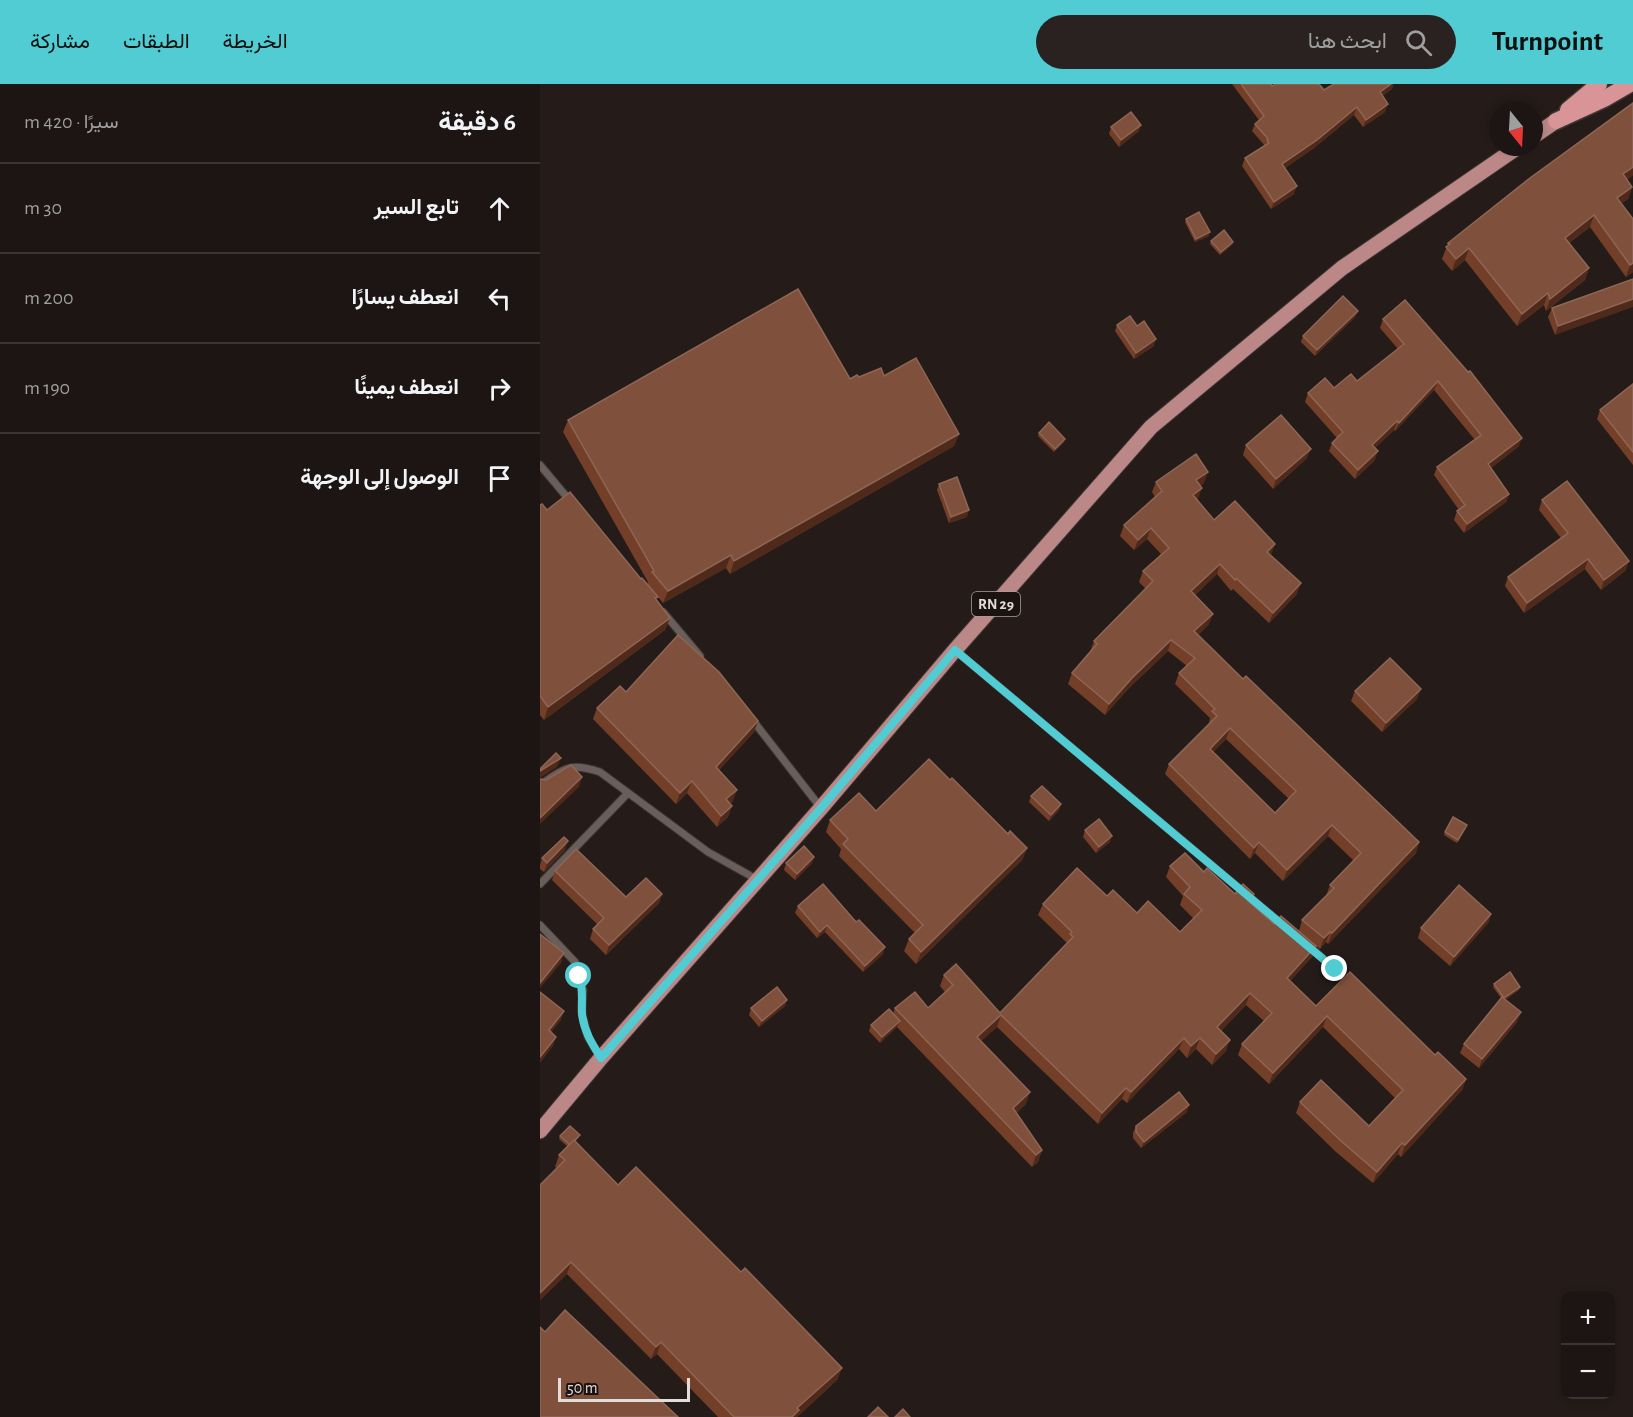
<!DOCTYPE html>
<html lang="ar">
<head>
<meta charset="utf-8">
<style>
  :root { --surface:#1c1513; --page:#292221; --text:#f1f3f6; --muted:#a09fa0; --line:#3a3433; --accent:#51ccd2 }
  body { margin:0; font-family:"Alegreya Sans",Vazirmatn,sans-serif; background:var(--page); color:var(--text); direction:rtl }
  .controls { position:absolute; right:18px; bottom:18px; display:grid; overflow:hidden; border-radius:12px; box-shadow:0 3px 9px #0003 }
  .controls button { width:54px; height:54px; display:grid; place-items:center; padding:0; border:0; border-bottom:2px solid var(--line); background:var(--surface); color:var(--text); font:30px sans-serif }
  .compass { position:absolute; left:949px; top:18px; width:54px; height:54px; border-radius:50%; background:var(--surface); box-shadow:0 3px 9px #0003; rotate:162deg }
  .scale { position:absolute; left:18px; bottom:15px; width:132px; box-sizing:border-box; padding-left:6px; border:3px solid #e3ddda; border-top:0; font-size:16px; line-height:21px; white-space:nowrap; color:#e3ddda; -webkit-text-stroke:4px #1b1310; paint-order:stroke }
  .stop { position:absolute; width:18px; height:18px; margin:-14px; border:4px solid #51ccd2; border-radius:50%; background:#fff }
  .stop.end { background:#51ccd2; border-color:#fff; box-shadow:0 2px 6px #0008 }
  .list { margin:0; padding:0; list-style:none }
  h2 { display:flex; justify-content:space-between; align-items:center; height:78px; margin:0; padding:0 24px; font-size:26px }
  h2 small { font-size:20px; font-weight:400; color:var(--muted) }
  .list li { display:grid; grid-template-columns:39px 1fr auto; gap:18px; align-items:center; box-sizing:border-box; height:90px; padding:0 24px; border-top:2px solid var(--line) }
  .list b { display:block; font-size:22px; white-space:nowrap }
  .list em { font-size:20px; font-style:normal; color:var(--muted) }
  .icon { flex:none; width:33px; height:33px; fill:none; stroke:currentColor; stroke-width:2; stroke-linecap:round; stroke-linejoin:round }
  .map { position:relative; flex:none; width:1093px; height:1333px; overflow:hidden; direction:ltr }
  header { display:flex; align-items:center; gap:36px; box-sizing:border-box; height:84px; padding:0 30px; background:var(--accent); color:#111 }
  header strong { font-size:28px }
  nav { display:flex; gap:33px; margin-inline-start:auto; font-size:21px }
  .search { width:420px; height:54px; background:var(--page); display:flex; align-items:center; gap:15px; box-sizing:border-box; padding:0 21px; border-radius:33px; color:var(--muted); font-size:22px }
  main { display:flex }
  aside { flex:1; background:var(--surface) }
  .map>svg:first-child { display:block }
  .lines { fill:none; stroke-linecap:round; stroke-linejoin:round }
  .service-casing { stroke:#3d3634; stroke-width:9 }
  .primary-casing { stroke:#3d3634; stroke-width:17 }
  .trunk-casing { stroke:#3d3634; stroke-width:19 }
  .service { stroke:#695e5a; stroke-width:7 }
  .primary { stroke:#bc8787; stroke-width:15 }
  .trunk { stroke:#d89496; stroke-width:16 }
  .wall { fill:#733f29; fill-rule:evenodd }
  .shaded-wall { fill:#4f2a1b }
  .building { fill:#7f503c; stroke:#8f6655; stroke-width:1.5; fill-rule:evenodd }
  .route { stroke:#51ccd2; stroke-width:8 }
  .labels { text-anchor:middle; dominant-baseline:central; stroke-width:6; stroke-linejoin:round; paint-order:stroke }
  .shield { fill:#1b1310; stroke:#a7a09d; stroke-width:1.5 }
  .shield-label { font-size:15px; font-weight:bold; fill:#e3ddda }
</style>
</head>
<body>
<header>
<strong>Turnpoint</strong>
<div class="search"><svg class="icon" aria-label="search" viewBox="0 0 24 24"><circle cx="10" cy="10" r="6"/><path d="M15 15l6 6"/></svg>ابحث هنا</div>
<nav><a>الخريطة</a><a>الطبقات</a><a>مشاركة</a></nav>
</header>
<main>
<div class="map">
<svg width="1093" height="1333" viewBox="0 0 1093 1333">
  <rect width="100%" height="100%" fill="#251c19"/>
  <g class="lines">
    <defs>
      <g id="service">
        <path d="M0 381 31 418"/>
        <path d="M123 528 160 572"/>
        <path d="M415 566 744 842"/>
        <path d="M211 634 281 724"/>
        <path d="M0 701C25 684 30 678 60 688L168 768 218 796"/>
        <path d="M0 800 88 709"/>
        <path d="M0 841 35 878 43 906 42 930 48 953 61 974"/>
        <path d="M769 862 795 885"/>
      </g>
      <g id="primary">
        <path d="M994 52 1016 37"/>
        <path d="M0 1047 61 974 281 724 415 566 611 343 802 184 978 63"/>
      </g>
      <g id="trunk">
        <path d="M1028 26 1059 0"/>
        <path d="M1016 37 1064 15 1090 0"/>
      </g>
    </defs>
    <!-- service casing -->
    <use href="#service" class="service-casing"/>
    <!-- primary casing -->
    <use href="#primary" class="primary-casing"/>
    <!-- trunk casing -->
    <use href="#trunk" class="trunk-casing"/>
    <!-- service -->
    <use href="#service" class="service"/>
    <!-- primary -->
    <use href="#primary" class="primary"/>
    <!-- trunk -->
    <use href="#trunk" class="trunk"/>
  </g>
  <!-- wall -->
  <g class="wall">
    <path d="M692 0H731L732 2 784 6 852 5 842 12 845 28 823 43 814 31 774 64 745 84 754 110 731 125 702 82 705 74 725 62 712 47 715 40 719 36Z"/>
    <path d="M1093 19V91L1087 96 1092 103 1088 115 1081 120 1093 135V188L1086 193 1050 143 1029 159 1049 184 1045 196 1006 227 1004 221 977 242 925 176 912 187 902 175 908 159Z"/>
    <path d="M571 43 599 47 579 63 569 50Z"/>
    <path d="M646 135 669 152 655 158 645 138Z"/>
    <path d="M671 157 693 158 692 161 680 171 670 160Z"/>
    <path d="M1093 195 1015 251 1008 233 1012 224Z"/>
    <path d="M818 227 815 233 775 272 761 258 763 252Z"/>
    <path d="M843 235 979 362 951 384 969 410 966 418 924 449 914 436 917 427 919 426 894 391 897 383 935 356 894 306 855 347 854 346 835 364V376L815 395 789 367 792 359 797 354 765 318 768 309 794 304 817 297 858 265 840 244Z"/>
    <path d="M577 241 597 242 614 262 594 275 575 247Z"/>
    <path d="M344 292 419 350 414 362 190 490 186 484 123 519 118 513 116 516 130 534 125 546 4 636 0 631V421L107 500 108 498 23 348 28 336 319 293Z"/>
    <path d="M1093 300V381L1057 335 1060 326Z"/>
    <path d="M499 349 524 358 514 368 498 352Z"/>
    <path d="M706 361 767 374 733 405 703 371Z"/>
    <path d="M616 398 664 399 660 402 658 415 657 416 674 436 731 471 757 510 729 539 693 505 691 507 677 490 655 511 669 540 658 551 703 595 879 758 876 769 788 860 786 858 780 865 776 862 772 873 750 897 776 922 895 971 926 995 922 1006 861 1073 858 1070 833 1099 796 1068 756 1029 760 1018 829 1042 855 1014 783 943 729 1000 698 971 702 960 724 937 706 921 681 947 686 967 672 981 656 965 647 974 639 965 587 1019 582 1015 558 1040 457 943 441 957 486 1020 476 1029 502 1066 498 1078 492 1083 357 943 340 959 329 947 331 941 353 930 355 924H388L405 908 400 902 404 891 460 929 526 861 527 859 498 831 503 820 567 812 597 829 640 848 654 835 640 821 643 812 626 793 630 782 664 788 711 820 734 840 759 847 762 836 786 812 790 801 814 777 788 752 743 797 715 769 710 775 625 690 629 680 670 639 669 638 670 634 635 600 639 589 647 582 628 567 588 605 565 631 528 600 532 589 550 568 554 557 606 505 599 498 603 487 621 470 607 455 594 466 580 452 584 441 615 413 612 408ZM686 655 749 715 735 729 673 668Z"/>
    <path d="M399 400 427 433 409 439 397 406Z"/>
    <path d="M1002 416 1086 486 1061 506 1045 485 984 529 965 502 968 493 1021 454 999 426Z"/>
    <path d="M815 607 877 615 842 648 811 617Z"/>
    <path d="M57 624 218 637 214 648 179 686 193 717 190 720 192 722 188 733 177 743 147 709 136 720 53 635Z"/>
    <path d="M410 696 468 750 487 764 482 776 376 880 364 867 369 855 375 849 299 772 301 765 286 748 290 736 336 727Z"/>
    <path d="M491 712 521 720 519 726 509 737 489 718Z"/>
    <path d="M926 744 917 759 904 751 905 748Z"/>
    <path d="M545 746 570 758 556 769 543 753Z"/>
    <path d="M25 766 4 788 0 785V781L2 774Z"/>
    <path d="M246 779H272L255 796 244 786Z"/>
    <path d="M15 787 86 813 122 810 119 819 66 871 50 855 53 845 58 841 12 796Z"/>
    <path d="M258 822 316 838 343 870 323 888 285 848 277 854 255 829Z"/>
    <path d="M951 830 948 839 910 882 878 854 881 844Z"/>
    <path d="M954 900 980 903 979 906 965 916 977 938 939 984 920 969 924 960 961 914 953 903Z"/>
    <path d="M247 916 245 922 219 943 209 931 211 924Z"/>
    <path d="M647 1028 601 1064 593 1054V1049L596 1042Z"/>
    <path d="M20 1052 38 1054 35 1058 78 1101 201 1188 302 1284 297 1296 257 1333H178L117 1270 111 1275 27 1190 0 1216V1101L17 1084 15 1083 19 1071 28 1063 19 1055Z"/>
  </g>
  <!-- shaded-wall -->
  <g class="shaded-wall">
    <path d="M851 0H854L852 5 837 16 840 8Z"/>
    <path d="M848 20 845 28 823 43 826 36Z"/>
    <path d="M817 23 814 31 774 64 740 88 742 80Z"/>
    <path d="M601 41 599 47 579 63 581 56Z"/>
    <path d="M1093 83V91L1079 102 1083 90Z"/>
    <path d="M757 102 754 110 731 125 734 118Z"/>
    <path d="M1092 103 1088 115 1073 126 1077 114Z"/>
    <path d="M1054 131 1050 143 1020 165 1025 154Z"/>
    <path d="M670 148 669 152 655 158 656 155Z"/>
    <path d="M693 158 692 161 680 171 681 168Z"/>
    <path d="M929 164 925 176 912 187 916 175Z"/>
    <path d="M1093 179V188L1086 193 1090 181Z"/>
    <path d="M1049 184 1045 196 1006 227 1010 215Z"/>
    <path d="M1008 209 1004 221 977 242 982 230Z"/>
    <path d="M1093 215V223L1015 251 1018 242Z"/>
    <path d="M818 227 815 233 775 272 777 266Z"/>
    <path d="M616 255 614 262 594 275 596 269Z"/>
    <path d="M898 297 894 306 855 347 859 339Z"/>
    <path d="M857 337 854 346 829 370 832 361Z"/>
    <path d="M419 350 414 362 190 490 194 477Z"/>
    <path d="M982 354 979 362 945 389 948 380Z"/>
    <path d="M525 355 524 358 514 368 515 365Z"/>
    <path d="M771 365 767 374 733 405 736 395Z"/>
    <path d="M838 367 835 376 815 395 818 386Z"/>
    <path d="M668 388 664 399 653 407 656 396Z"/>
    <path d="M662 404 658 415 649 421 653 411Z"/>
    <path d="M969 410 966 418 924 449 927 440Z"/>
    <path d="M429 426 427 433 409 439 411 433Z"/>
    <path d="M611 444 607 455 594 466 598 456Z"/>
    <path d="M735 460 731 471 727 468Z"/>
    <path d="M191 471 186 484 123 519 128 507Z"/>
    <path d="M1048 475 1045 485 984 529 987 519Z"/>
    <path d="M1089 477 1086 486 1061 506 1064 496Z"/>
    <path d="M680 480 677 490 647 518 651 507Z"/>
    <path d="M761 499 757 510 729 539 733 529Z"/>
    <path d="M673 530 669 540 651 558 654 547Z"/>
    <path d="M130 534 125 546 4 636 8 623Z"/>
    <path d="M631 556 628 567 588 605 565 631 569 620 592 594Z"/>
    <path d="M881 605 877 615 842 648 846 639Z"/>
    <path d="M218 637 214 648 172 694 176 683Z"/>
    <path d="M690 644 686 655 666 675 670 665Z"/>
    <path d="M21 674 17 683 0 694V687Z"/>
    <path d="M42 693 39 703 0 740V734Z"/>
    <path d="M152 697 147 709 136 720 140 709Z"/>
    <path d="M197 706 193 717 182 726 186 715Z"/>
    <path d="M521 720 519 726 509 737 511 731Z"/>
    <path d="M192 722 188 733 177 743 181 732Z"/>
    <path d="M792 741 788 752 743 797 747 786Z"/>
    <path d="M572 752 570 758 556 769 559 763Z"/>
    <path d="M28 757 25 766 4 788 7 779Z"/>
    <path d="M719 758 715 769 710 775 714 764Z"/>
    <path d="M879 758 876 769 788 860 792 849Z"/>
    <path d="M487 764 482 776 376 880 381 868Z"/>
    <path d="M274 773 272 779 255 796 257 790Z"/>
    <path d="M122 810 119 819 66 871 69 861Z"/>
    <path d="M714 810 710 822 708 817Z"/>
    <path d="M951 830 948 839 910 882 914 873Z"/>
    <path d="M287 841 285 848 277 854 280 848Z"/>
    <path d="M790 848 786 858 780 865 784 854Z"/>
    <path d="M776 862 772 873 742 906 747 894Z"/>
    <path d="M345 863 343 870 323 888 325 882Z"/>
    <path d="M24 869 21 879 0 904V899Z"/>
    <path d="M980 903 979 906 963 917 964 914Z"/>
    <path d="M710 909 706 921 673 955 677 943Z"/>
    <path d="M247 916 245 922 219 943 222 937Z"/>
    <path d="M24 927 21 936 5 956 9 946Z"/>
    <path d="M981 928 977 938 939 984 942 975Z"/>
    <path d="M461 931 457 943 433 964 437 953Z"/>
    <path d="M787 932 783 943 729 1000 733 989Z"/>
    <path d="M360 937 357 943 340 959 342 953Z"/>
    <path d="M16 953 13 962 0 979V973Z"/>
    <path d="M644 954 639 965 587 1019 591 1008Z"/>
    <path d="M660 954 656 965 647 974 651 962Z"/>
    <path d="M690 956 686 967 672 981 676 970Z"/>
    <path d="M926 995 922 1006 861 1073 865 1061Z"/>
    <path d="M586 1004 582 1015 558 1040 562 1029Z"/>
    <path d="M490 1008 486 1020 469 1036 473 1024Z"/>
    <path d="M649 1021 647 1028 601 1064 604 1058Z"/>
    <path d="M862 1059 858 1070 833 1099 837 1088Z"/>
    <path d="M502 1066 498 1078 492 1083 496 1071Z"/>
    <path d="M31 1178 27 1190 0 1216V1209Z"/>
    <path d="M121 1258 117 1270 111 1275 116 1263Z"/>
    <path d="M302 1284 297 1296 257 1333H252L257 1324Z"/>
  </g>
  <!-- building -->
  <g class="building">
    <path d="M701 0H731L732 2 735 0H779L784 6 794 0H851L840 8 848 20 826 36 817 23 777 56 742 80 757 102 734 118 705 74 729 59 727 56 728 55 715 40 724 32Z"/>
    <path d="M1093 19V83L1083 90 1092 103 1077 114 1093 135V179L1090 181 1054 131 1025 154 1049 184 1010 215 1008 209 982 230 929 164 916 175 906 163 910 160 908 159 990 94Z"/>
    <path d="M591 28 601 41 581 56 571 43Z"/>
    <path d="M659 128 670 148 656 155 646 135Z"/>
    <path d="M684 146 693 158 681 168 671 157Z"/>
    <path d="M1093 195V215L1018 242 1012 224Z"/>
    <path d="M258 205 310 295 317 291 319 293 341 284 344 292 376 274 419 350 194 477 191 471 128 507 112 488 114 487 28 336Z"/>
    <path d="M803 212 818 227 777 266 763 252Z"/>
    <path d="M865 216 928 288 930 287 982 354 948 380 969 410 927 440 917 427 925 421 897 383 941 351 898 297 859 339 857 337 832 361 838 367 818 386 792 359 803 348 768 309 785 294 794 304 811 290 817 297 864 260 843 235Z"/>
    <path d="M590 232 597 242 604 237 616 255 596 269 577 241Z"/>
    <path d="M1093 300V368L1060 326Z"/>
    <path d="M741 331 771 365 736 395 706 361Z"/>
    <path d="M509 338 525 355 515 365 499 349Z"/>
    <path d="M656 370 668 388 656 396 662 404 653 411 674 436 695 417 735 460 727 468 761 499 733 529 697 495 695 496 680 480 651 507 673 530 654 547 703 595 706 592 879 758 792 849 790 848 784 854 762 836 794 804 790 801 821 769 792 741 747 786 719 758 714 764 629 680 677 632 672 627 675 625 639 589 655 574 631 556 592 594 569 620 532 589 557 560 554 557 613 497 603 487 629 464 611 444 598 456 584 441 622 407 616 398ZM690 644 756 707 735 729 670 665Z"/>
    <path d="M417 393 429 426 411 433 399 400Z"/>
    <path d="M1027 397 1089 477 1064 496 1048 475 987 519 968 493 1028 449 1002 416Z"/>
    <path d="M30 408 101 495 102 494 118 513 115 514 130 534 8 623 0 612V421L2 420 7 426Z"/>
    <path d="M138 551 179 588 218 637 176 683 197 706 186 715 192 722 181 732 152 697 140 709 57 624 80 602 86 608Z"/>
    <path d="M850 574 881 605 846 639 815 607Z"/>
    <path d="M16 669 21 674 0 687V685Z"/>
    <path d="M389 675 410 696 412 694 468 750 470 747 487 764 381 868 369 855 383 841 303 760 308 755 290 736 319 709 336 727Z"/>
    <path d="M31 681 42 693 0 734V695L6 696Z"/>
    <path d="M502 702 521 720 511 731 491 712Z"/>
    <path d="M913 733 927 741 918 756 905 748Z"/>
    <path d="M559 735 572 752 559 763 545 746Z"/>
    <path d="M24 753 28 757 7 779 2 774Z"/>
    <path d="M264 762 274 773 257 790 246 779Z"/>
    <path d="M36 765 86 813 106 794 122 810 69 861 53 845 64 834 15 787Z"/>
    <path d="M645 769 664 788 667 784 695 810 703 800 714 810 708 817 734 840 741 832 776 862 747 894 776 922 810 888 895 971 898 968 926 995 865 1061 862 1059 837 1088 801 1057 760 1018 781 996 829 1042 863 1006 787 932 733 989 702 960 732 929 710 909 677 943 690 956 676 970 660 954 651 962 644 954 591 1008 586 1004 562 1029 461 931 437 953 490 1008 473 1024 502 1066 496 1071 355 924 375 908 388 924 413 901 404 891 416 880 460 929 533 853 530 850 532 848 503 820 537 784 567 812 573 806 597 829 608 817 640 848 662 826 644 810 650 803 630 782Z"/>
    <path d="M283 800 316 838 319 836 345 863 325 882 287 841 280 848 258 822Z"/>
    <path d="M919 801 951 830 914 873 881 844Z"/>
    <path d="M0 850 24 869 0 899Z"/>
    <path d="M970 888 980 903 964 914 954 900Z"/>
    <path d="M237 903 247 916 222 937 211 924Z"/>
    <path d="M0 908 24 927 9 946 16 953 0 973Z"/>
    <path d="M962 913 981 928 942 975 924 960Z"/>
    <path d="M349 925 360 937 342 953 331 941Z"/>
    <path d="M639 1008 649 1021 604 1058 596 1048V1042Z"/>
    <path d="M30 1042 40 1051 30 1061 20 1052Z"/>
    <path d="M34 1056 78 1101 96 1083 201 1188 205 1184 302 1284 257 1324 259 1326 252 1333H194L121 1258 116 1263 31 1178 0 1209V1101L25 1076 19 1071Z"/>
    <path d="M25 1226 138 1333H0V1243L5 1248Z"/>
    <path d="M338 1323 348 1333H328Z"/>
    <path d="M363 1325 370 1333H355Z"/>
  </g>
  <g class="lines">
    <!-- route -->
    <path class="route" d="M39 892C44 908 41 915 42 930 44 947 52 960 61 974L281 724 415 566 795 885"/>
  </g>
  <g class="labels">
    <!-- shield labels -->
    <rect class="shield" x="432" y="508" width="48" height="24" rx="4.5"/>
    <g class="shield-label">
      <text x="456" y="520">RN 29</text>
    </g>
  </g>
</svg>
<div class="controls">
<button>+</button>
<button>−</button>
</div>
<svg class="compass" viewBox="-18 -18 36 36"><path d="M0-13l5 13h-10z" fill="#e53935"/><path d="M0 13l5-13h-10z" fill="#a09fa0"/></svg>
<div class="scale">50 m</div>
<div class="stop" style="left:39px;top:892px"></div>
<div class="stop end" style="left:795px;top:885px"></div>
</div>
<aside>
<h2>6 دقيقة<small>سيرًا · 420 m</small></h2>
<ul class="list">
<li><svg class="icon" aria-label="ahead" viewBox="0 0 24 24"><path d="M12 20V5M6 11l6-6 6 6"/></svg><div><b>تابع السير</b></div><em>30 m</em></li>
<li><svg class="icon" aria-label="left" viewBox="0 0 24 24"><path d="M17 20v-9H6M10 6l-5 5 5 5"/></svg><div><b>انعطف يسارًا</b></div><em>200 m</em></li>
<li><svg class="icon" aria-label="right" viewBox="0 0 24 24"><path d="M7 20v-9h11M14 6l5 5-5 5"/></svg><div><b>انعطف يمينًا</b></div><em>190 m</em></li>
<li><svg class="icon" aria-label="arrive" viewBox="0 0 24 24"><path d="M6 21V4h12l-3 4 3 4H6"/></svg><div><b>الوصول إلى الوجهة</b></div></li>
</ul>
</aside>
</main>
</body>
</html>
